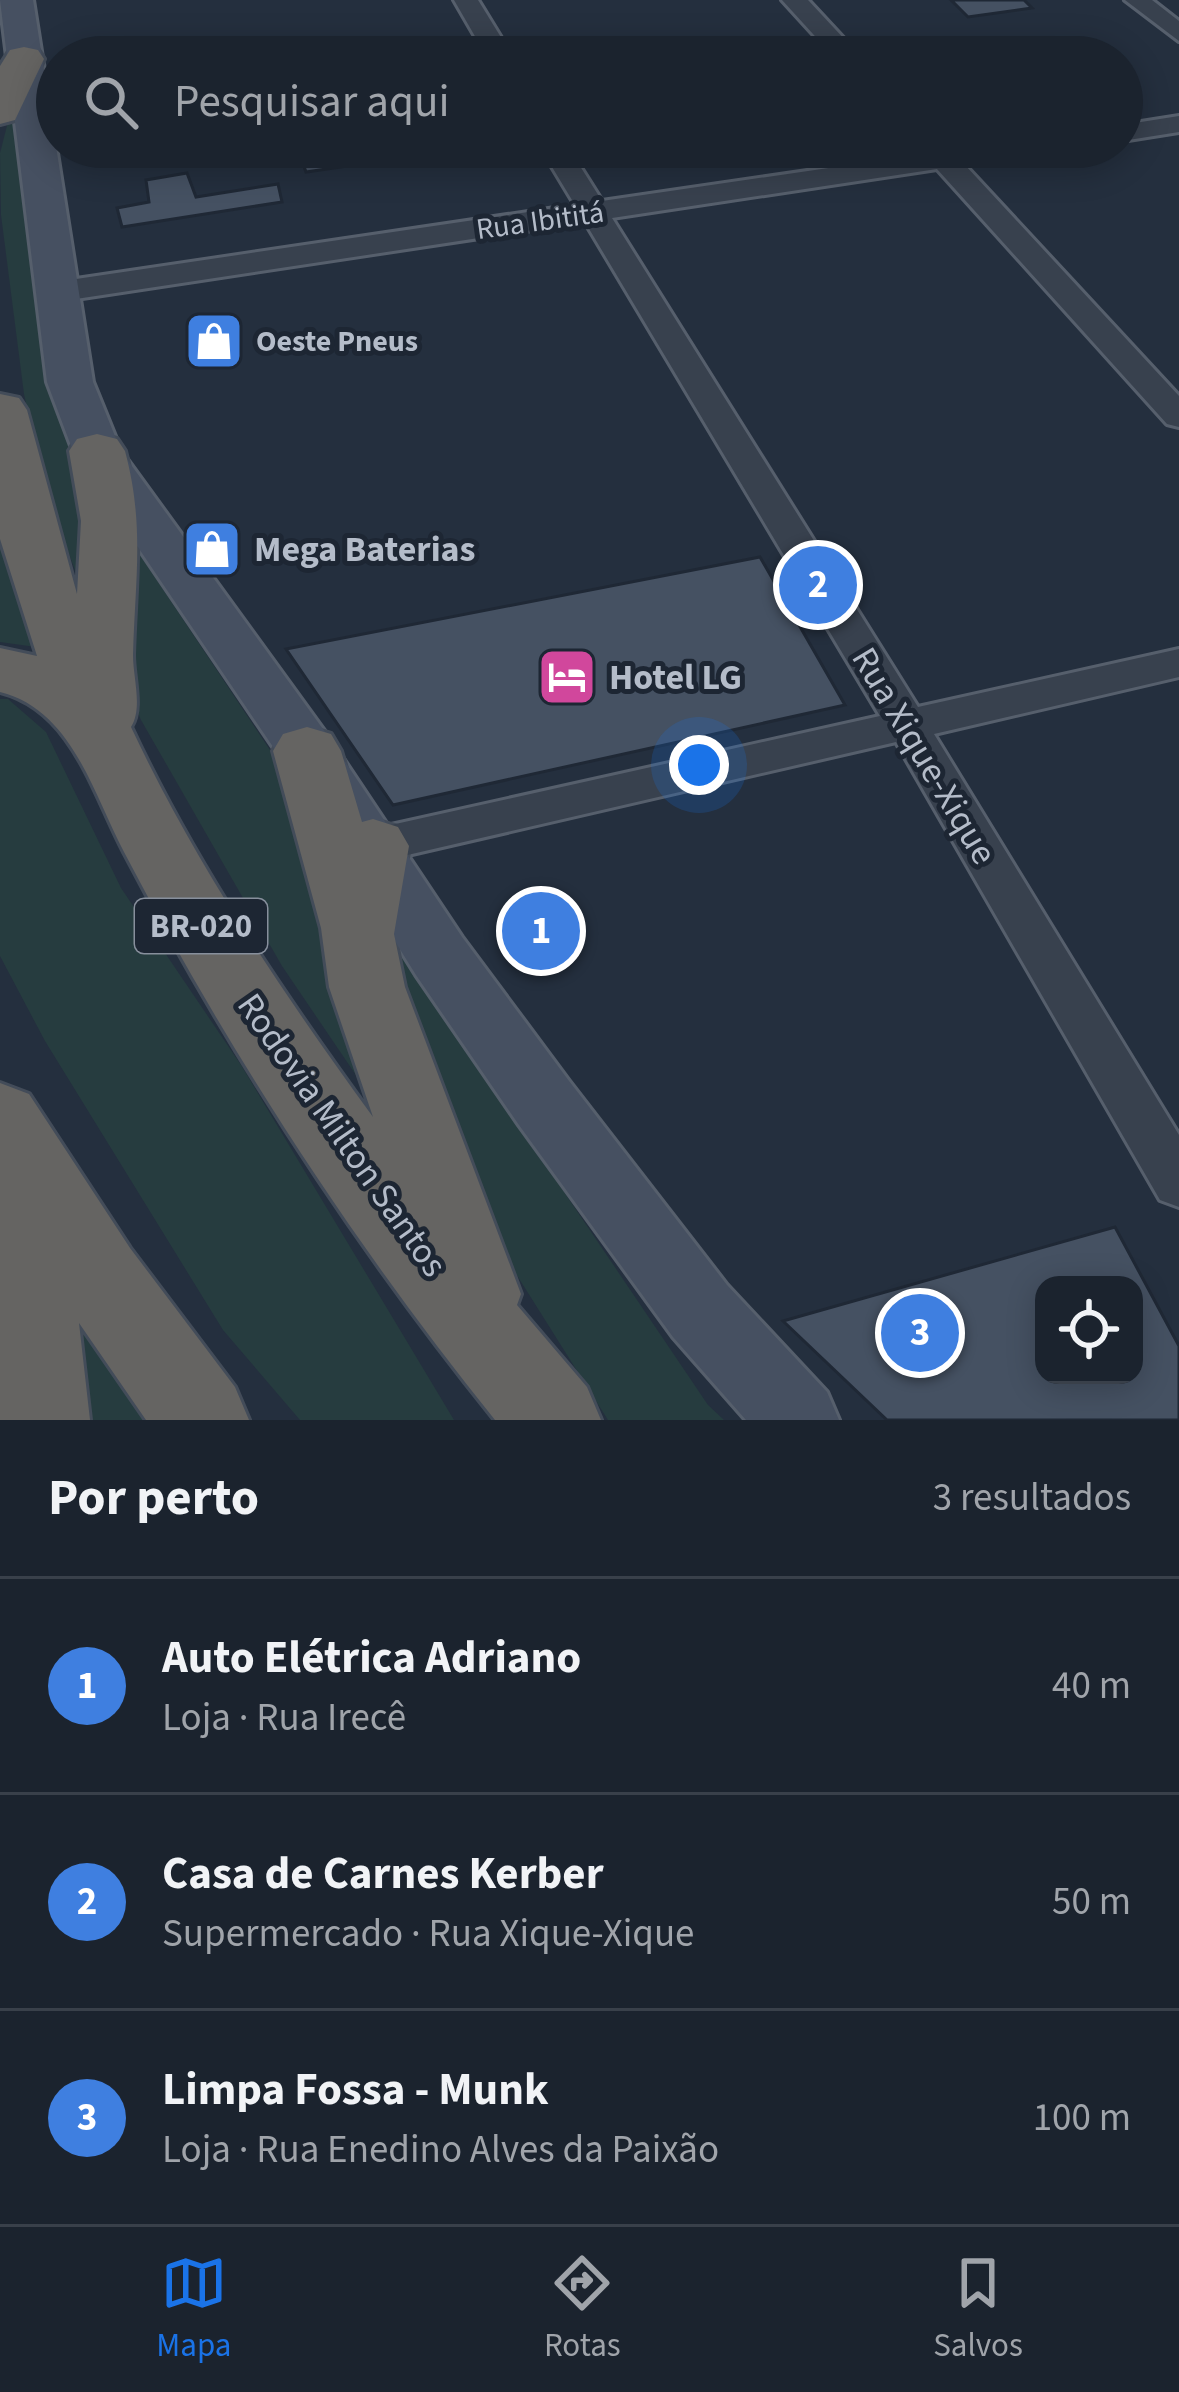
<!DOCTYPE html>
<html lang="pt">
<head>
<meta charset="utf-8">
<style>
  :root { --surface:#1b232e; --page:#242b36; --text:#f1f3f6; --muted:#a0a4aa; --line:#39404a; --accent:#1a73e8 }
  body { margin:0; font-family:"Source Sans 3",sans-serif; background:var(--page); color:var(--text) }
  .controls { position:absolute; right:36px; bottom:36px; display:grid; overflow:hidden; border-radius:24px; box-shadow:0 6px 30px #0003 }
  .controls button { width:108px; height:108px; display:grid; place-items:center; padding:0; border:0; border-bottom:3px solid var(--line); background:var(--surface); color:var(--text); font:60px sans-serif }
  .you { position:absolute; left:699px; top:765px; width:42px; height:42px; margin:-30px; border:9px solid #fff; border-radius:50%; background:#1a73e8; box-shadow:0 0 0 18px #1a73e833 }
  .badge { display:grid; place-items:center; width:78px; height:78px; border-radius:50%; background:var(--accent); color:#fff; font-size:39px; font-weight:700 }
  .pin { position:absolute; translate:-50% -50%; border:6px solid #fff; box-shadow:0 3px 12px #0006 }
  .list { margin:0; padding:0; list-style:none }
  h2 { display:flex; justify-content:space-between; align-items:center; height:156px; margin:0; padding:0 48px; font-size:51px }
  h2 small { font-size:39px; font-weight:400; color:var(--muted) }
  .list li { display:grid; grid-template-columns:78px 1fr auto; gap:36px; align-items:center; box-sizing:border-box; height:216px; padding:0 48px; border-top:3px solid var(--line) }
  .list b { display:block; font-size:45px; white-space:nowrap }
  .list p { margin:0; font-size:39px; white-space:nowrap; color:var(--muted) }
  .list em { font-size:39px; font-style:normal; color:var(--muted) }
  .icon { flex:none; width:66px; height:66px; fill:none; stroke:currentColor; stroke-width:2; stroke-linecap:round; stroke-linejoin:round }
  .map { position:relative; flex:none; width:1179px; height:1420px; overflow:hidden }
  .search { position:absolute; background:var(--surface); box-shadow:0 6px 30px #0003; left:36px; right:36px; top:36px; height:132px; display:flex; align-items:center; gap:30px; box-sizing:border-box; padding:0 42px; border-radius:66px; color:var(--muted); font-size:45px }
  .sheet { height:804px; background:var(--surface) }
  nav { display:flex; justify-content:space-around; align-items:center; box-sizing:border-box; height:168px; border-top:3px solid var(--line); background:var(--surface); font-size:33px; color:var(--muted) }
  nav a { display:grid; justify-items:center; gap:6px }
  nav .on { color:var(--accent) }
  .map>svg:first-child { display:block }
  .green { fill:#263c3f }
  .building { fill:#455162; stroke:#1f2835; stroke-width:3; fill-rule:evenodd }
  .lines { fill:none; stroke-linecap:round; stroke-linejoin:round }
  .minor-casing { stroke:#565f6c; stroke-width:6 }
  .secondary-casing { stroke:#565f6c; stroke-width:6 }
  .trunk-casing { stroke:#434c59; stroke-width:6 }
  .minor { fill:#38414e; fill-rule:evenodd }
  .secondary { fill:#465061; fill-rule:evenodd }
  .trunk { fill:#656462; fill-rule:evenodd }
  .labels { text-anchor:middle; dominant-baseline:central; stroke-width:10; stroke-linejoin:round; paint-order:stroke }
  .far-street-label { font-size:30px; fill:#b4bcc9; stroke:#1d2633 }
  .far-poi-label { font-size:30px; font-weight:bold; fill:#b4bcc9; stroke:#1d2633; text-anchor:start }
  .shield { fill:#1d2633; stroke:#878f9c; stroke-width:3 }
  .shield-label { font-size:33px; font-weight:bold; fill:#b4bcc9 }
  .poi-label { font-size:36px; font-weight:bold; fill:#b4bcc9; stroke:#1d2633; text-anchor:start }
  .street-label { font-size:36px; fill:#b4bcc9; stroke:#1d2633 }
</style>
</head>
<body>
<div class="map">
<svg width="1179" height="1420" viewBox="0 0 1179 1420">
  <rect width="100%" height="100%" fill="#242f3e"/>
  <!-- green -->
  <g class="green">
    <path d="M16 91 90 476 79 581 46 492 24 394 1 215 0 153Z"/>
    <path d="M0 505 43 648 0 642Z"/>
    <path d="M133 544 280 765 404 1146 282 966 141 720 120 673Z"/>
    <path d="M0 699H8L46 732 121 888 241 1065 454 1420H300L223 1330 45 1041 0 956Z"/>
    <path d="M377 928 406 958 708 1405 724 1420H608L479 1215Z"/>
    <path d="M56 1270 143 1420H78Z"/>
  </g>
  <!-- building -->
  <g class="building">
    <path d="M951 0H1024L1032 8 968 17Z"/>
    <path d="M297 147H477L306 172Z"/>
    <path d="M187 173 196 197 278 184 282 202 122 227 117 208 149 202 146 180Z"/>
    <path d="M760 557 845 705 393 805 286 649Z"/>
    <path d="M1115 1227 1179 1346V1420H887L783 1321ZM1044 1285H1134V1375H1044Z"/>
  </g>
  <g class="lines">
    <defs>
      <g id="minor">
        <path d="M454 0H478L513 57H487Z"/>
        <path d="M782 0H808L861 57H834Z"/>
        <path d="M1125 0H1152L1179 21V41Z"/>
        <path d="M1179 116V132L1122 141V125Z"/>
        <path d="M540 147H568L602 201 924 154 919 147H1039L1025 155 965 165 1179 396V427L1167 424 937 169 612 218 918 707 1179 649V677L934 734 1179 1135V1207L1160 1200 896 742 373 863 357 858 350 846 357 834 373 829 880 716 585 222 56 302 40 292 56 282 575 205Z"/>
      </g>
      <path id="secondary" d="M0 0H33L93 382 121 451 328 736 462 937 569 1081 727 1285 827 1392 839 1420H746L673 1337 519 1125 416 975 286 766 73 451 47 382Z"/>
      <g id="trunk">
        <path d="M24 47 38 50 44 59 15 120 0 124V66L10 50Z"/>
        <path d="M0 394 19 398 27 410 77 594 81 521 69 451 77 439 97 434 117 439 125 451C145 525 135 580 133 655 133 678 143 708 131 727 196 866 283 993 373 1117L329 987 321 928 273 751 283 734 307 727 331 734 341 751 362 822 373 819 398 827 409 846 394 934 405 987 521 1294 517 1305 587 1387 601 1420H495C354 1245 228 1051 124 852 93 793 72 710 0 692V648L37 656 0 539Z"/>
        <path d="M0 1083 29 1094 130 1248 235 1387 249 1420H146L79 1323 90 1420H0Z"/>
      </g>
    </defs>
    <!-- minor casing -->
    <use href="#minor" class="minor-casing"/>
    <!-- secondary casing -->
    <use href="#secondary" class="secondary-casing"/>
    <!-- trunk casing -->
    <use href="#trunk" class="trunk-casing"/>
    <!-- minor -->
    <use href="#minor" class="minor"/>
    <!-- secondary -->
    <use href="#secondary" class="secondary"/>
    <!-- trunk -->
    <use href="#trunk" class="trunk"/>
  </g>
  <!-- icons -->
  <defs>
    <symbol id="shop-square" viewBox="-11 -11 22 22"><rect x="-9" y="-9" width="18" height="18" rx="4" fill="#3f7fe0" stroke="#1d2633"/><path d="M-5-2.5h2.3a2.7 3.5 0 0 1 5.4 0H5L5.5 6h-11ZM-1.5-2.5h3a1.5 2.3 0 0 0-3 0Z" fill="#fff"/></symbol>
    <symbol id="hotel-square" viewBox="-11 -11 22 22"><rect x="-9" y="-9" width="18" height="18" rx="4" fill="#d1479c" stroke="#1d2633"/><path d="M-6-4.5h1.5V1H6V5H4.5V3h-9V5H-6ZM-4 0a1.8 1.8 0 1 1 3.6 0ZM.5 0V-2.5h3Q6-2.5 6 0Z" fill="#fff"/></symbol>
  </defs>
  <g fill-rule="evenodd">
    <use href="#shop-square" x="181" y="308" width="66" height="66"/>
    <use href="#shop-square" x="179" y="516" width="66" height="66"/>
    <use href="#hotel-square" x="534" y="644" width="66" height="66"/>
  </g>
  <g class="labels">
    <!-- far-street labels -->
    <g class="far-street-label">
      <text transform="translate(540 221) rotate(-8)">Rua Ibititá</text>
    </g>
    <!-- far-poi labels -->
    <g class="far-poi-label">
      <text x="256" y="341">Oeste Pneus</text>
    </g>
    <!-- shield labels -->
    <rect class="shield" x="135" y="899" width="132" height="54" rx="9"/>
    <g class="shield-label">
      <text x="201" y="926">BR-020</text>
    </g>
    <!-- poi labels -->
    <g class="poi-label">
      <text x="254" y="549">Mega Baterias</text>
      <text x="609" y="677">Hotel LG</text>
    </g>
    <!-- street labels -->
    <g class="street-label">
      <text transform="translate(924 756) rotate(59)">Rua Xique-Xique</text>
      <text transform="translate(342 1135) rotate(55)">Rodovia Milton Santos</text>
    </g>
  </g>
</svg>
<div class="controls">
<button><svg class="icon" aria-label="locate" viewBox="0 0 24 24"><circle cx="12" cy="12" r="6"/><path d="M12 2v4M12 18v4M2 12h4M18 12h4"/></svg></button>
</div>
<div class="you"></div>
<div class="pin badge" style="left:541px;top:931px;background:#3f7fe0">1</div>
<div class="pin badge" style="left:818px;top:585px;background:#3f7fe0">2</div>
<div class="pin badge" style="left:920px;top:1333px;background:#3f7fe0">3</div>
<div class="search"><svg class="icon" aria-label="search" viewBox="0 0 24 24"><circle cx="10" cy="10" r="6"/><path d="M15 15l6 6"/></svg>Pesquisar aqui</div>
</div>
<section class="sheet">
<h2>Por perto<small>3 resultados</small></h2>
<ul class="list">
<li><span class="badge" style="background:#3f7fe0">1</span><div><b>Auto Elétrica Adriano</b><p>Loja · Rua Irecê</p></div><em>40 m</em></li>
<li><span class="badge" style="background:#3f7fe0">2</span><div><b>Casa de Carnes Kerber</b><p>Supermercado · Rua Xique-Xique</p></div><em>50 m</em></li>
<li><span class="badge" style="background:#3f7fe0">3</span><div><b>Limpa Fossa - Munk</b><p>Loja · Rua Enedino Alves da Paixão</p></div><em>100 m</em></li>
</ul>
</section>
<nav>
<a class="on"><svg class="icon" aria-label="map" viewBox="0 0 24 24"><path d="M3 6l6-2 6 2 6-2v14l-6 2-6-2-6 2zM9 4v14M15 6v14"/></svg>Mapa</a>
<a><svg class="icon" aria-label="directions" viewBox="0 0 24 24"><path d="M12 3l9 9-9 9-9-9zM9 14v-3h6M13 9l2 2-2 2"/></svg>Rotas</a>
<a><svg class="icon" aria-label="saved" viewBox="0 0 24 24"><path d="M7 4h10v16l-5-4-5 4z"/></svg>Salvos</a>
</nav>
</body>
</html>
